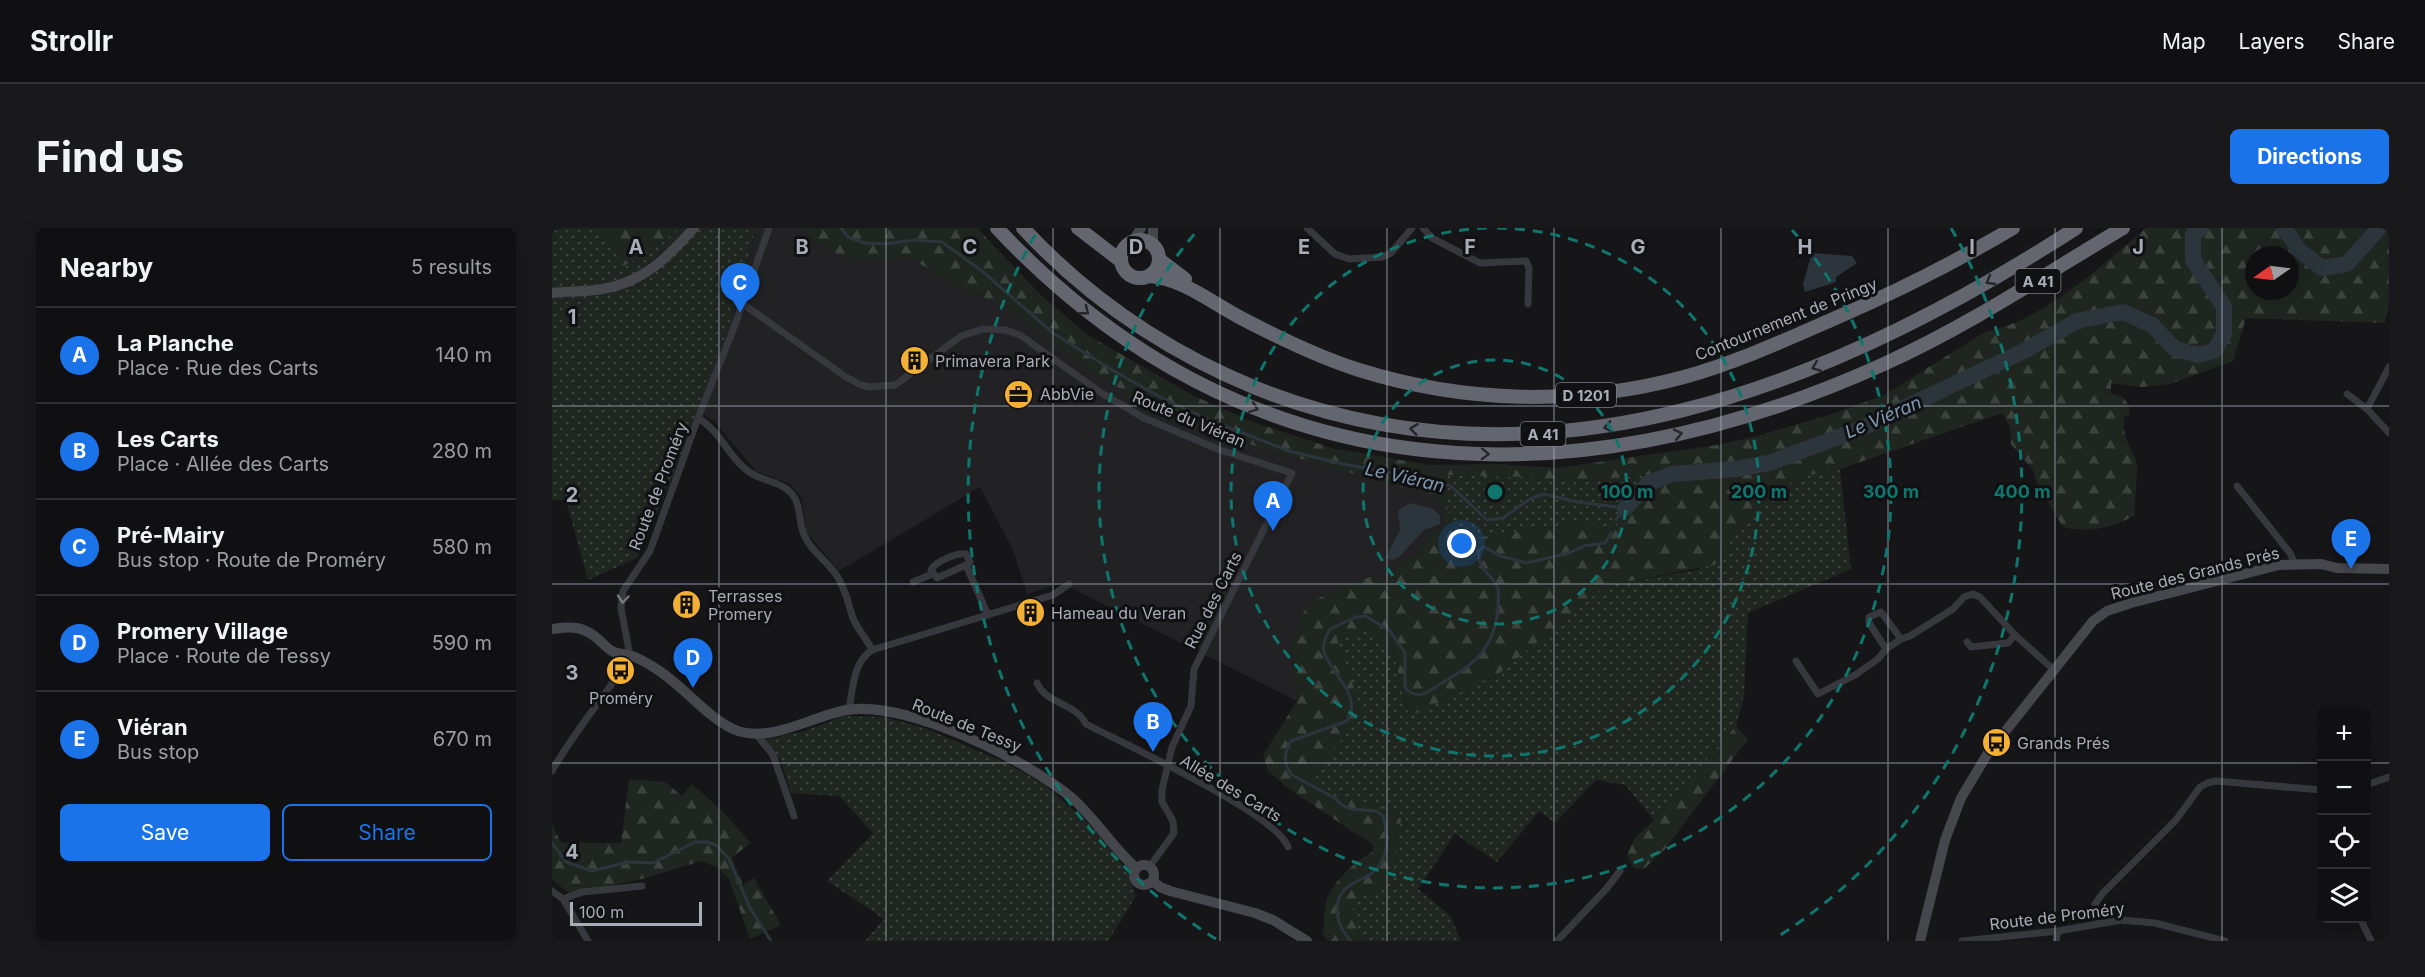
<!DOCTYPE html>
<html lang="en">
<head>
<meta charset="utf-8">
<style>
  :root { --surface:#101012; --page:#19191b; --text:#f1f3f6; --muted:#9c9d9f; --line:#303032; --accent:#1a73e8 }
  body { margin:0; font-family:Inter,sans-serif; background:var(--page); color:var(--text) }
  .controls { position:absolute; right:18px; bottom:18px; display:grid; overflow:hidden; border-radius:9px; box-shadow:0 6px 24px #0002 }
  .controls button { width:54px; height:54px; display:grid; place-items:center; padding:0; border:0; border-bottom:2px solid var(--line); background:var(--surface); color:var(--text); font:30px sans-serif }
  .compass { position:absolute; left:1693px; top:18px; width:54px; height:54px; border-radius:50%; background:var(--surface); box-shadow:0 6px 24px #0002; rotate:256deg }
  .scale { position:absolute; left:18px; bottom:15px; width:132px; box-sizing:border-box; padding-left:6px; border:3px solid #a8adb8; border-top:0; font-size:16px; line-height:21px; white-space:nowrap; color:#a8adb8; -webkit-text-stroke:4px #111113; paint-order:stroke }
  .you { position:absolute; left:910px; top:316px; width:21px; height:21px; margin:-15px; border:4px solid #fff; border-radius:50%; background:#1a73e8; box-shadow:0 0 0 9px #1a73e833 }
  .badge { display:grid; place-items:center; width:39px; height:39px; border-radius:50%; background:var(--accent); color:#fff; font-size:20px; font-weight:700 }
  .pin { position:absolute; translate:-50% -50px; filter:drop-shadow(0 2px 3px #0008) }
  .pin::after { content:''; position:absolute; top:32px; width:21px; height:18px; background:inherit; clip-path:polygon(0 0,100% 0,50% 100%) }
  .list { margin:0; padding:0; list-style:none }
  h2 { display:flex; justify-content:space-between; align-items:center; height:78px; margin:0; padding:0 24px; font-size:26px }
  h2 small { font-size:20px; font-weight:400; color:var(--muted) }
  .list li { display:grid; grid-template-columns:39px 1fr auto; gap:18px; align-items:center; box-sizing:border-box; height:96px; padding:0 24px; border-top:2px solid var(--line) }
  .list b { display:block; font-size:22px; white-space:nowrap }
  .list p { margin:0; font-size:20px; white-space:nowrap; color:var(--muted) }
  .list em { font-size:20px; font-style:normal; color:var(--muted) }
  .actions { display:flex; gap:12px; padding:18px 24px }
  .actions a { flex:1; padding:14px 0; border:2px solid var(--accent); border-radius:9px; text-align:center; font-size:21px; color:var(--accent) }
  .actions .main { background:var(--accent); color:#fff }
  .icon { flex:none; width:33px; height:33px; fill:none; stroke:currentColor; stroke-width:2; stroke-linecap:round; stroke-linejoin:round }
  .map { position:relative; flex:none; width:1837px; height:713px; overflow:hidden; border-radius:9px }
  header { display:flex; align-items:center; gap:36px; box-sizing:border-box; height:84px; padding:0 30px; background:var(--surface); border-bottom:2px solid var(--line) }
  header strong { font-size:28px }
  nav { display:flex; gap:33px; margin-inline-start:auto; font-size:21px }
  .intro { display:flex; align-items:center; justify-content:space-between; box-sizing:border-box; height:144px; padding:0 36px }
  h1 { margin:0; font-size:42px }
  .button { padding:15px 27px; border-radius:9px; background:var(--accent); color:#fff; font-size:21px; font-weight:700 }
  main { display:flex; gap:36px; padding:0 36px }
  aside { flex:1; background:var(--surface); border-radius:9px; box-shadow:0 6px 24px #0002 }
  .map>svg:first-child { display:block }
  .built { fill:#222225 }
  .grass { fill:url(#grass-dots) }
  .forest { fill:url(#forest-firs); fill-rule:evenodd }
  .water { fill:#2c353c }
  .lines { fill:none; stroke-linecap:round; stroke-linejoin:round }
  .stream { stroke:#2c353c; stroke-width:3 }
  .river { stroke:#2c353c; stroke-width:16 }
  .street { stroke:#37383d; stroke-width:7 }
  .secondary { stroke:#45474d; stroke-width:10 }
  .highway { stroke:#63666e; stroke-width:14 }
  .oneway { stroke:#26262a }
  .oneway2 { stroke:#757881 }
  .grid { fill:none; stroke:#a8adb8; stroke-width:1.5; stroke-opacity:0.55 }
  .ring { fill:none; stroke:#0f766e; stroke-width:3; stroke-dasharray:10 8 }
  .labels { text-anchor:middle; dominant-baseline:central; stroke-width:6; stroke-linejoin:round; paint-order:stroke }
  .shield { fill:#111113; stroke:#7b7e86; stroke-width:1.5 }
  .shield-label { font-size:15px; font-weight:bold; fill:#a8adb8 }
  .street-label { font-size:16px; fill:#a8adb8; stroke:#111113 }
  .poi-label { font-size:16px; fill:#a8adb8; stroke:#111113; text-anchor:start }
  .water-label { font-size:18px; font-style:italic; fill:#7f9bb3; stroke:#111113 }
  .grid-label { font-size:20px; text-anchor:middle; font-weight:bold; fill:#a8adb8; stroke:#111113; stroke-width:6; stroke-linejoin:round; paint-order:stroke }
  .centre { fill:#0f766e; stroke:#111113; stroke-width:3 }
  .ring-label { font-size:18px; text-anchor:middle; font-weight:bold; fill:#0f766e; stroke:#111113; stroke-width:6; stroke-linejoin:round; paint-order:stroke }
</style>
</head>
<body>
<header>
<strong>Strollr</strong>
<nav><a>Map</a><a>Layers</a><a>Share</a></nav>
</header>
<div class="intro"><h1>Find us</h1><a class="button">Directions</a></div>
<main>
<aside>
<h2>Nearby<small>5 results</small></h2>
<ul class="list">
<li><span class="badge">A</span><div><b>La Planche</b><p>Place · Rue des Carts</p></div><em>140 m</em></li>
<li><span class="badge">B</span><div><b>Les Carts</b><p>Place · Allée des Carts</p></div><em>280 m</em></li>
<li><span class="badge">C</span><div><b>Pré-Mairy</b><p>Bus stop · Route de Proméry</p></div><em>580 m</em></li>
<li><span class="badge">D</span><div><b>Promery Village</b><p>Place · Route de Tessy</p></div><em>590 m</em></li>
<li><span class="badge">E</span><div><b>Viéran</b><p>Bus stop</p></div><em>670 m</em></li>
</ul>
<div class="actions"><a class="main">Save</a><a>Share</a></div>
</aside>
<div class="map">
<svg width="1837" height="713" viewBox="0 0 1837 713">
  <defs>
    <pattern id="grass-dots" width="8" height="8" patternUnits="userSpaceOnUse" patternTransform="scale(1.5)"><rect width="8" height="8" fill="#1e261f"/><path d="M2 2h.1M6 6h.1" fill="none" stroke="#3c433d" stroke-width="1.8" stroke-linecap="round"/></pattern>
    <pattern id="forest-firs" width="22" height="20" patternUnits="userSpaceOnUse" patternTransform="scale(1.5)"><rect width="22" height="20" fill="#1e261f"/><path d="M5 1l3.5 6h-7zM16 11l3.5 6h-7z" fill="#3c433d"/></pattern>
  </defs>
  <rect width="100%" height="100%" fill="#161618"/>
  <!-- built -->
  <path class="built" d="M203 0H247L264 14 317 33 358 30 415 63 453 77 543 146 877 267 890 280 892 294 889 301 874 309 867 324 851 332 834 354 740 417 745 473 509 355 475 366 461 322 428 259 287 343 254 304 250 270 238 256 204 243 162 193 144 182 187 71Z"/>
  <!-- grass -->
  <g class="grass">
    <path d="M0 0H39L95 27 127 0H203L187 71 118 255 85 330 36 352 14 272H0Z"/>
    <path d="M1288 241 1299 341 1196 385 1192 467 1184 498 1102 592 1073 557 1044 552 1003 595 987 583 945 634 903 606 866 661 898 687 909 713H812L808 709 800 683 808 663 835 580 782 568 755 552 811 486 784 411 818 402 841 424 857 487 944 448 1053 358 1145 342 1175 325 1179 309 1204 279 1247 249Z"/>
    <path d="M893 247 979 249 1018 254 1096 247 1086 268 1062 302 1031 294 926 310 900 295C896 278 889 263 893 247Z"/>
    <path d="M293 488 331 489 373 500 452 534 492 556 541 600 575 642 584 668 556 713H313L332 691 275 653 321 605 287 568 239 565 229 533 213 512 252 503Z"/>
  </g>
  <!-- forest -->
  <g class="forest">
    <path d="M39 0H127L95 27 71 38 52 7Z"/>
    <path d="M247 0H425L488 66 534 106 640 167 701 194 780 220 877 237 946 236 1004 240 1165 217 1209 207 1286 184 1332 167 1433 104C1487 95 1552 36 1594 0H1837V74L1833 95 1694 90 1681 133 1618 156 1590 159 1559 155V166L1571 169 1576 176 1578 187 1572 189C1569 215 1584 222 1585 239 1585 255 1582 271 1583 287 1562 300 1535 305 1511 299L1485 256 1481 242 1459 216 1458 199 1450 185 1288 241 1247 249 1204 279 1179 309 1175 324 1162 337 1053 358 944 448 858 488 841 424 818 402 785 411 811 486 756 552 782 568 835 580 849 591 844 635 829 664H808L800 683 808 709 812 713H776L771 707C772 696 772 684 774 673 779 656 805 631 820 624L821 617 737 561 716 543 711 527 745 473 740 417 749 387 763 372 786 360 821 348 834 354 851 332 867 324 874 309 889 301 892 294 890 280 877 267 633 198 543 146 453 77 415 63 358 30 317 33 291 29 264 14ZM1702 27H1738V63H1702ZM893 247 979 249 1018 254 1096 247 1086 268 1062 302 1031 294 926 310 900 295C896 278 888 263 893 247Z"/>
    <path d="M1184 498 1196 511 1113 621 1092 641 1082 640 1075 627 1083 610 1102 592Z"/>
    <path d="M77 551 113 554 130 568 140 556 170 583 199 615 180 629 191 657 202 650 229 697 198 711 177 651 165 639 149 633 90 651 18 666 0 651V596L9 615H69Z"/>
  </g>
  <!-- water -->
  <g class="water">
    <path d="M1260 25 1300 28 1305 35 1284 49V54L1253 64 1251 56Z"/>
    <path d="M858 275 879 280 888 287V296L872 302 847 329 840 332 833 330 848 302 846 283Z"/>
  </g>
  <g class="lines">
    <!-- stream -->
    <g class="stream">
      <path d="M289 0 296 9 312 15 332 16 363 12 390 14 430 43 501 105 560 142 610 170 662 194 737 223 791 236 857 248 899 258 935 292 951 290 978 271 992 266 1026 274 1073 280"/>
      <path d="M1064 292 1073 280"/>
      <path d="M0 615 14 634 40 643 77 634 101 635 143 614H155L164 617 177 631 198 680 219 713"/>
      <path d="M799 713C786 700 779 678 792 662 800 654 812 651 820 645 838 630 837 608 831 588L824 583 799 581 790 577 783 570 740 547C731 536 732 524 739 513L795 493C812 468 777 443 772 424 770 416 774 408 778 401L804 389 814 388 838 403 853 425V460C865 472 873 466 885 458 919 438 942 424 946 381 946 374 948 365 945 358 938 345 924 339 927 322L932 319 949 328 974 335 1014 326 1032 318 1053 315 1059 305"/>
    </g>
    <!-- river -->
    <g class="river">
      <path d="M1732 0 1748 23 1770 40 1795 36 1827 0"/>
      <path d="M1073 280 1097 255 1120 246 1184 241 1217 235 1308 201 1474 122 1525 93 1571 84 1600 97 1623 121 1646 127 1662 123 1672 106V79L1641 32V7L1649 0"/>
    </g>
    <!-- street -->
    <g class="street">
      <path d="M755 0 783 26 797 31 830 29 839 25 860 0"/>
      <path d="M871 0 880 10 928 35 974 33 977 40 976 76"/>
      <path d="M191 76 294 149 309 157 317 159 343 157 409 108 431 101 453 102 468 107 548 164 590 189 668 222 740 245 642 441 639 478 620 519 610 562V574L621 593 622 605 598 638"/>
      <path d="M1795 166 1815 181 1837 205"/>
      <path d="M1815 181 1837 139"/>
      <path d="M146 190C167 202 174 224 192 240 205 253 228 252 240 266 250 278 246 296 253 309 260 324 276 334 285 348 294 362 296 375 301 390 305 401 315 411 320 422"/>
      <path d="M1685 258 1738 325 1743 336"/>
      <path d="M414 337 385 350 379 342C383 334 405 324 414 326L418 334 414 337 436 387"/>
      <path d="M361 354 380 346"/>
      <path d="M1415 414 1419 419 1456 415 1463 407"/>
      <path d="M1334 421 1317 395V389L1329 384 1349 411"/>
      <path d="M1244 433 1266 466 1303 447 1326 431 1334 421 1349 411 1358 408 1401 381 1412 369 1421 366 1428 369 1463 407 1501 441"/>
      <path d="M485 455C495 477 523 474 534 496 570 515 725 586 736 619"/>
      <path d="M297 481C301 461 301 434 320 422L501 367 517 356"/>
      <path d="M204 506 221 527 242 588"/>
      <path d="M0 543C23 502 54 468 78 428L69 380 71 363 98 323 146 190 183 97 217 0"/>
      <path d="M1814 557 1837 549"/>
      <path d="M0 663 11 671 36 713"/>
      <path d="M11 671 30 664 90 658"/>
      <path d="M1808 690 1819 713"/>
      <path d="M1546 695 1543 676 1550 666 1624 592 1648 559 1655 555 1664 553 1770 562"/>
      <path d="M1005 713 1055 660 1068 643"/>
      <path d="M1410 713 1506 703 1569 692 1603 695 1673 713"/>
      <path d="M1504 713 1506 703"/>
    </g>
    <!-- secondary -->
    <g class="secondary">
      <path d="M601 0V17"/>
      <path d="M581 13 589 0"/>
      <path d="M0 65C17 63 34 64 51 61 92 54 116 29 142 0"/>
      <path d="M0 401C19 398 31 398 46 411 50 415 55 420 60 423 65 426 72 426 77 427 87 430 97 436 106 442 131 458 154 488 181 501 217 517 259 488 295 482 354 472 475 532 520 570 544 591 560 619 584 640"/>
      <circle cx="592" cy="647" r="10"/>
      <path d="M601 653 608 659 618 663 703 685 721 692 755 713"/>
      <path d="M1368 713 1393 612 1409 570 1436 525 1541 393 1555 383 1579 375 1727 337 1769 336 1785 340 1837 341"/>
    </g>
    <!-- highway -->
    <g class="highway">
      <path d="M445 0C692 264 1015 280 1332 136 1416 98 1492 47 1571 0"/>
      <path d="M471 0C536 70 616 124 704 160 991 275 1280 158 1524 0"/>
      <path d="M526 0 569 33"/>
      <circle cx="588" cy="31" r="19"/>
      <path d="M608 32 633 51"/>
      <path d="M597 48C630 50 660 75 689 90 727 110 766 129 807 142 913 175 1025 178 1132 149 1183 135 1231 113 1279 92 1342 65 1402 35 1461 0"/>
    </g>
  </g>
  <!-- one-way arrows -->
  <defs><path id="oneway-chevron" d="M-2-3.5L2.5 0L-2 3.5" fill="none" stroke-width="1.6" stroke-linecap="round" stroke-linejoin="round" transform="scale(1.5)"/></defs>
  <g class="oneway">
    <use href="#oneway-chevron" transform="translate(1438 53) rotate(150)"/>
    <use href="#oneway-chevron" transform="translate(533 83) rotate(38)"/>
    <use href="#oneway-chevron" transform="translate(1264 139) rotate(158)"/>
    <use href="#oneway-chevron" transform="translate(702 180) rotate(21)"/>
    <use href="#oneway-chevron" transform="translate(1056 199) rotate(171)"/>
    <use href="#oneway-chevron" transform="translate(862 201) rotate(-173)"/>
    <use href="#oneway-chevron" transform="translate(1126 206) rotate(-13)"/>
    <use href="#oneway-chevron" transform="translate(933 226) rotate(2)"/>
  </g>
  <use class="oneway2" href="#oneway-chevron" transform="translate(71 371) rotate(95)"/>
  <!-- grid -->
  <path class="grid" d="M167 0V713M334 0V713M501 0V713M668 0V713M835 0V713M1002 0V713M1169 0V713M1336 0V713M1503 0V713M1670 0V713M0 178H1837M0 356H1837M0 535H1770M1814 535H1837"/>
  <!-- distance rings -->
  <g class="ring">
    <circle cx="943" cy="264" r="132"/>
    <path d="M945 0A264 264 0 1 1 941 0"/>
    <path d="M1240 2A396 396 0 1 1 646 2"/>
    <path d="M664 711A527 527 0 0 1 487 0M1399 0A527 527 0 0 1 1222 711"/>
  </g>
  <!-- icons -->
  <defs>
    <symbol id="building-disc" viewBox="-11 -11 22 22"><circle r="9.5" fill="#f2b134" stroke="#111113"/><path d="M-4-6H4V6H1V3H-1V6H-4ZM-2.5-4.3h1.7v1.8h-1.7ZM.8-4.3h1.7v1.8H.8ZM-2.5-1h1.7V.8h-1.7ZM.8-1h1.7V.8H.8Z" fill="#111"/></symbol>
    <symbol id="office-disc" viewBox="-11 -11 22 22"><circle r="9.5" fill="#f2b134" stroke="#111113"/><path d="M-6-3h4V-5.5h4V-3h4V5H-6ZM-1-4.5V-3h2v-1.5ZM-6 0V1H6V0Z" fill="#111"/></symbol>
    <symbol id="bus-disc" viewBox="-11 -11 22 22"><circle r="9.5" fill="#f2b134" stroke="#111113"/><path d="M-5-6H5V4H4V6H2V4H-2V6H-4V4H-5ZM-3.5-4V0h7V-4ZM-3.5 1.2v1.5H-2V1.2ZM2 1.2v1.5H3.5V1.2Z" fill="#111"/></symbol>
  </defs>
  <g fill-rule="evenodd">
    <use href="#building-disc" x="346" y="116" width="33" height="33"/>
    <use href="#office-disc" x="450" y="150" width="33" height="33"/>
    <use href="#building-disc" x="118" y="360" width="33" height="33"/>
    <use href="#building-disc" x="462" y="368" width="33" height="33"/>
    <use href="#bus-disc" x="52" y="426" width="33" height="33"/>
    <use href="#bus-disc" x="1428" y="498" width="33" height="33"/>
  </g>
  <g class="labels">
    <!-- shield labels -->
    <g class="shield">
      <rect x="1463.5" y="41" width="45" height="24" rx="4.5"/>
      <rect x="1004" y="155" width="60" height="24" rx="4.5"/>
      <rect x="968.5" y="194" width="45" height="24" rx="4.5"/>
    </g>
    <g class="shield-label">
      <text x="1486" y="53">A 41</text>
      <text x="1034" y="167">D 1201</text>
      <text x="991" y="206">A 41</text>
    </g>
    <!-- street labels -->
    <g class="street-label">
      <text transform="translate(1234 91) rotate(-22)">Contournement de Pringy</text>
      <text transform="translate(637 191) rotate(23)">Route du Viéran</text>
      <text transform="translate(106 258) rotate(-69)">Route de Proméry</text>
      <text transform="translate(1643 345) rotate(-14)">Route des Grands Prés</text>
      <text transform="translate(661 372) rotate(-63)">Rue des Carts</text>
      <text transform="translate(415 497) rotate(22)">Route de Tessy</text>
      <text transform="translate(679 560) rotate(31)">Allée des Carts</text>
      <text transform="translate(1505 688) rotate(-7)">Route de Proméry</text>
    </g>
    <!-- poi labels -->
    <g class="poi-label">
      <text x="383" y="133">Primavera Park</text>
      <text x="488" y="166">AbbVie</text>
      <text x="156" y="368">Terrasses<tspan x="156" dy="18">Promery</tspan></text>
      <text x="499" y="385">Hameau du Veran</text>
      <text x="69" y="470" text-anchor="middle">Proméry</text>
      <text x="1465" y="515">Grands Prés</text>
    </g>
    <!-- water labels -->
    <g class="water-label">
      <text transform="translate(1331 189) rotate(-23)">Le Viéran</text>
      <text transform="translate(853 249) rotate(13)">Le Viéran</text>
    </g>
  </g>
  <g class="grid-label">
    <text x="84" y="26">A</text>
    <text x="250" y="26">B</text>
    <text x="418" y="26">C</text>
    <text x="584" y="26">D</text>
    <text x="752" y="26">E</text>
    <text x="918" y="26">F</text>
    <text x="1086" y="26">G</text>
    <text x="1253" y="26">H</text>
    <text x="1420" y="26">I</text>
    <text x="1586" y="26">J</text>
    <text x="20" y="96">1</text>
    <text x="20" y="274">2</text>
    <text x="20" y="452">3</text>
    <text x="20" y="631">4</text>
  </g>
  <circle cx="943" cy="264" r="9" class="centre"/>
  <g class="ring-label">
    <text x="1075" y="270">100 m</text>
    <text x="1207" y="270">200 m</text>
    <text x="1339" y="270">300 m</text>
    <text x="1470" y="270">400 m</text>
  </g>
</svg>
<div class="controls">
<button>+</button>
<button>−</button>
<button><svg class="icon" aria-label="locate" viewBox="0 0 24 24"><circle cx="12" cy="12" r="6"/><path d="M12 2v4M12 18v4M2 12h4M18 12h4"/></svg></button>
<button><svg class="icon" aria-label="layers" viewBox="0 0 24 24"><path d="M12 4l9 5-9 5-9-5zM3 14l9 5 9-5"/></svg></button>
</div>
<svg class="compass" viewBox="-18 -18 36 36"><path d="M0-13l5 13h-10z" fill="#e53935"/><path d="M0 13l5-13h-10z" fill="#9c9d9f"/></svg>
<div class="scale">100 m</div>
<div class="you"></div>
<div class="pin badge" style="left:721px;top:303px">A</div>
<div class="pin badge" style="left:601px;top:524px">B</div>
<div class="pin badge" style="left:188px;top:85px">C</div>
<div class="pin badge" style="left:141px;top:460px">D</div>
<div class="pin badge" style="left:1799px;top:341px">E</div>
</div>
</main>
</body>
</html>
